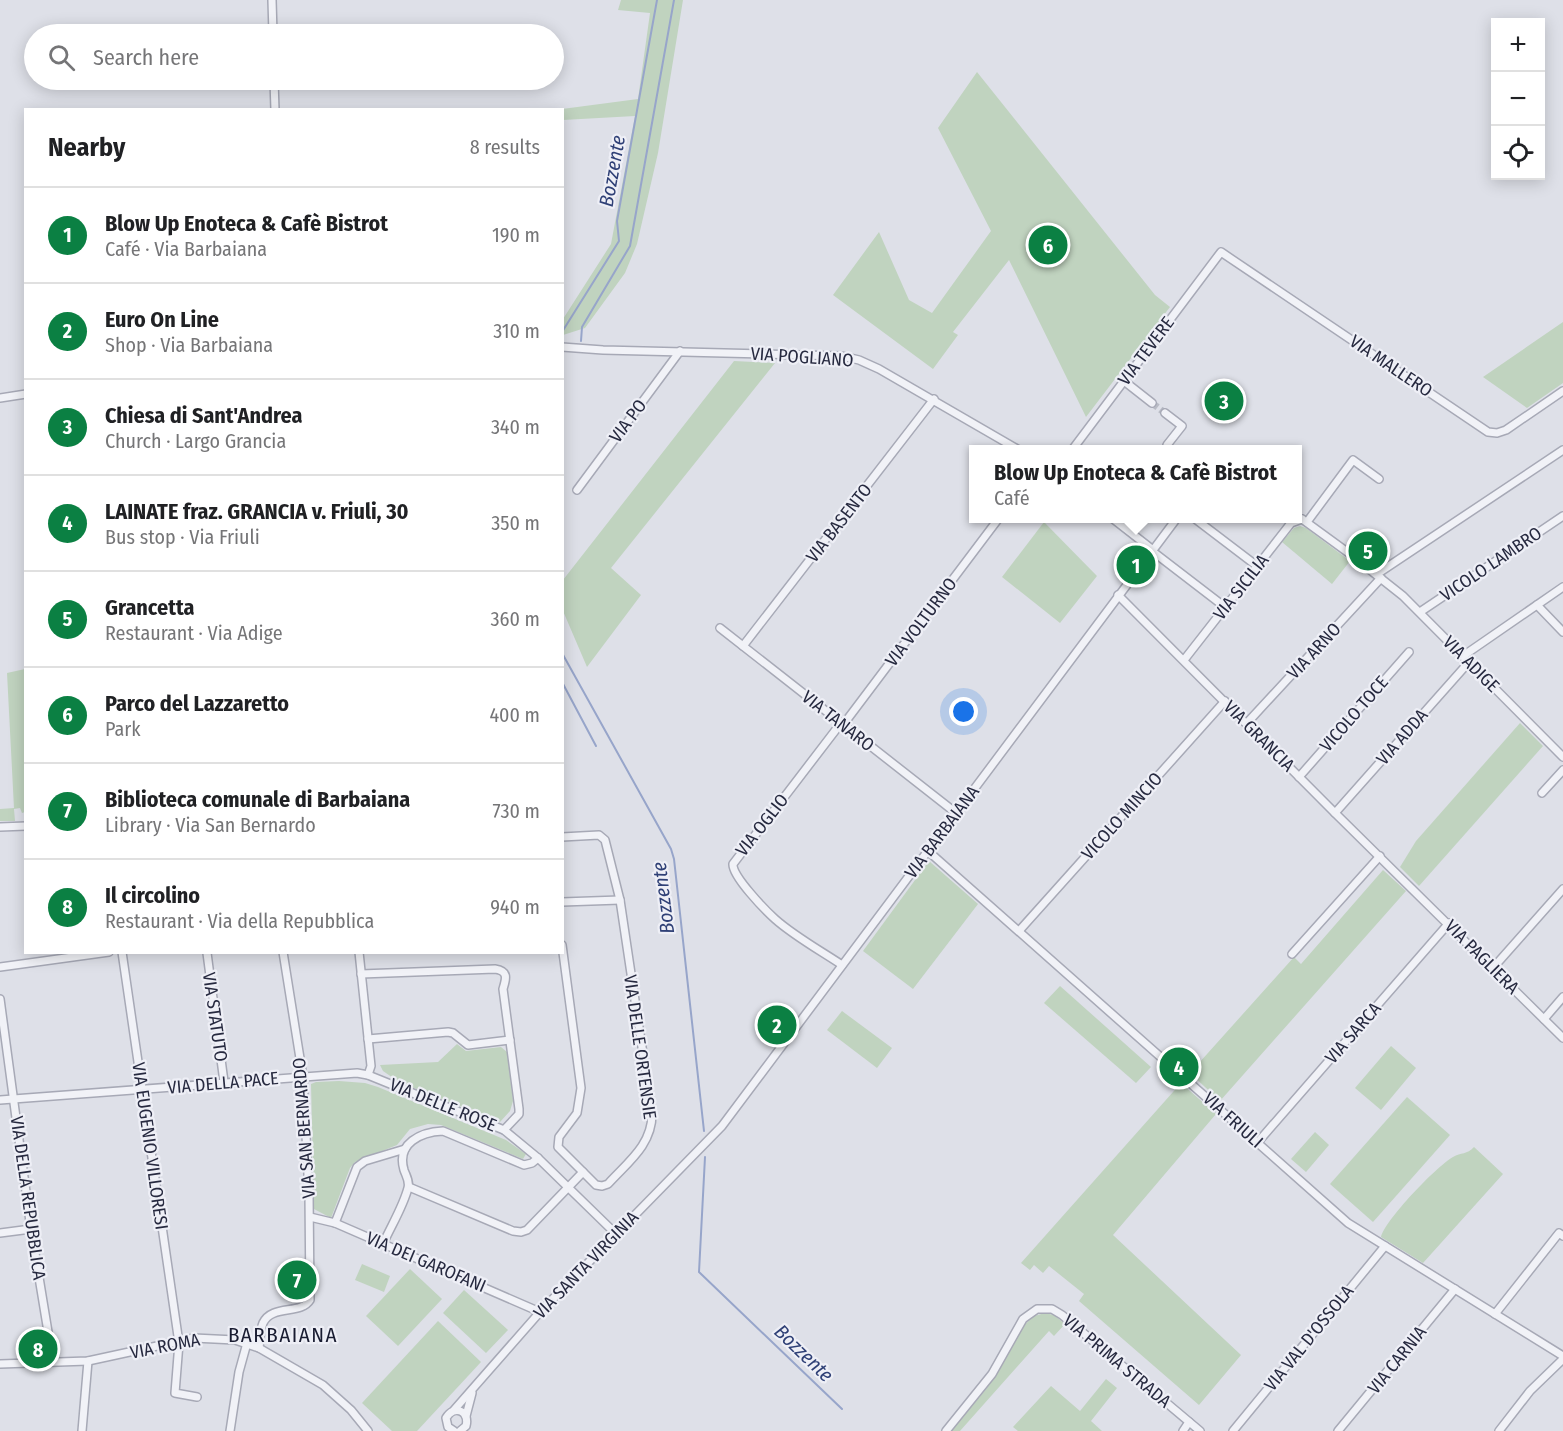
<!DOCTYPE html>
<html lang="en">
<head>
<meta charset="utf-8">
<style>
  :root { --surface:#fff; --page:#f2f2f2; --text:#202124; --muted:#757577; --line:#e0e0e0; --accent:#0b8043 }
  body { margin:0; font-family:"Fira Sans Condensed",sans-serif; background:var(--page); color:var(--text) }
  .controls { position:absolute; right:18px; top:18px; display:grid; overflow:hidden; border-radius:0px; box-shadow:0 3px 15px #0003 }
  .controls button { width:54px; height:54px; display:grid; place-items:center; padding:0; border:0; border-bottom:2px solid var(--line); background:var(--surface); color:var(--text); font:30px sans-serif }
  .you { position:absolute; left:964px; top:712px; width:21px; height:21px; margin:-15px; border:4px solid #fff; border-radius:50%; background:#1a73e8; box-shadow:0 0 0 9px #1a73e833 }
  .badge { display:grid; place-items:center; width:39px; height:39px; border-radius:50%; background:var(--accent); color:#fff; font-size:20px; font-weight:700 }
  .pin { position:absolute; translate:-50% -50%; border:3px solid #fff; box-shadow:0 2px 6px #0006 }
  .popup { position:absolute; left:969px; top:445px; width:333px; height:78px; box-sizing:border-box; display:grid; place-content:center; border-radius:0px; background:var(--surface); filter:drop-shadow(0 2px 4px #0005); font-size:20px; white-space:nowrap; color:var(--muted) }
  .popup b { font-size:22px; color:var(--text) }
  .popup::after { content:''; position:absolute; left:50%; top:100%; margin-left:-12px; border:12px solid transparent; border-top-color:var(--surface) }
  .list { margin:0; padding:0; list-style:none }
  h2 { display:flex; justify-content:space-between; align-items:center; height:78px; margin:0; padding:0 24px; font-size:26px }
  h2 small { font-size:20px; font-weight:400; color:var(--muted) }
  .list li { display:grid; grid-template-columns:39px 1fr auto; gap:18px; align-items:center; box-sizing:border-box; height:96px; padding:0 24px; border-top:2px solid var(--line) }
  .list b { display:block; font-size:22px; white-space:nowrap }
  .list p { margin:0; font-size:20px; white-space:nowrap; color:var(--muted) }
  .list em { font-size:20px; font-style:normal; color:var(--muted) }
  .icon { flex:none; width:33px; height:33px; fill:none; stroke:currentColor; stroke-width:2; stroke-linecap:round; stroke-linejoin:round }
  .map { position:relative; flex:none; width:1563px; height:1431px; overflow:hidden }
  .search { position:absolute; background:var(--surface); box-shadow:0 3px 15px #0003; left:24px; top:24px; width:540px; height:66px; display:flex; align-items:center; gap:15px; box-sizing:border-box; padding:0 21px; border-radius:33px; color:var(--muted); font-size:22px }
  .panel { position:absolute; background:var(--surface); box-shadow:0 3px 15px #0003; left:24px; top:108px; width:540px; height:846px; border-radius:0px }
  .map>svg:first-child { display:block }
  .green { fill:#c0d3bf }
  .lines { fill:none; stroke-linecap:round; stroke-linejoin:round }
  .stream { stroke:#97a5ca; stroke-width:2 }
  .minor-tunnel { stroke:#b9bcc6; stroke-width:7; stroke-dasharray:7 3.5; stroke-linecap:butt }
  .minor-casing { stroke:#a7a9b6; stroke-width:10 }
  .minor { stroke:#f1f2f7; stroke-width:7 }
  .labels { text-anchor:middle; dominant-baseline:central; stroke-width:4.5; stroke-linejoin:round; paint-order:stroke }
  .street-label { font-size:18px; fill:#272a40; stroke:#eeeff6 }
  .water-label { font-size:20px; font-style:italic; fill:#2f4076; stroke:#eeeff6 }
  .quarter-label { font-size:21px; letter-spacing:1.5px; fill:#191c31; stroke:#eeeff6 }
</style>
</head>
<body>
<div class="map">
<svg width="1563" height="1431" viewBox="0 0 1563 1431">
  <rect width="100%" height="100%" fill="#dee0e8"/>
  <!-- green -->
  <g class="green">
    <path d="M621 0H683L658 153 637 244 625 273 585 328 563 335V319L611 244 635 116 563 120 562 109 638 99 650 13 618 10Z"/>
    <path d="M977 72 1155 295 1170 307 1086 417 1009 260 953 332 958 335 933 369 833 295 879 232 909 300 932 313 991 231 938 128Z"/>
    <path d="M1563 322V383L1527 408 1483 377Z"/>
    <path d="M734 361 775 363 611 568 641 595 587 667 563 611V580Z"/>
    <path d="M1044 522 1097 576 1060 623 1002 577Z"/>
    <path d="M1300 526 1306 528 1350 561 1332 584 1282 542 1294 528Z"/>
    <path d="M25 669V812L22 813 20 808 14 809 15 821H0V809L14 808 7 673Z"/>
    <path d="M1520 723 1543 746 1419 886 1400 867 1416 841Z"/>
    <path d="M929 861 978 904 913 989 863 951Z"/>
    <path d="M1383 870 1406 891 1220 1101 1190 1073 1294 957 1301 964Z"/>
    <path d="M1060 986 1151 1067 1136 1083 1044 1003Z"/>
    <path d="M842 1011 892 1048 877 1068 827 1030Z"/>
    <path d="M457 1044 466 1051 501 1047 507 1052 513 1101 510 1111 500 1122 399 1082 383 1071 380 1065 438 1062Z"/>
    <path d="M1391 1046 1416 1068 1381 1110 1355 1088Z"/>
    <path d="M339 1081 365 1083 378 1087 506 1140 526 1154 523 1159 441 1125 428 1124 410 1129 397 1145 355 1162 350 1168 331 1218 314 1209 311 1084 316 1082Z"/>
    <path d="M1181 1083 1216 1114 1113 1235 1241 1355 1199 1405 1079 1301 1084 1294 1049 1266 1043 1273 1034 1265 1030 1270 1021 1263Z"/>
    <path d="M1407 1097 1450 1135 1373 1222 1330 1184Z"/>
    <path d="M1315 1132 1329 1145 1306 1172 1291 1159Z"/>
    <path d="M1474 1147 1503 1174 1423 1263 1381 1237C1386 1219 1436 1167 1453 1157 1461 1152 1467 1155 1474 1147Z"/>
    <path d="M362 1264 390 1276 384 1292 355 1280Z"/>
    <path d="M410 1269 442 1299 398 1346 366 1316Z"/>
    <path d="M464 1290 508 1330 486 1353 443 1313Z"/>
    <path d="M1045 1313 1054 1315 1065 1324 1054 1336 1049 1331 960 1431H951L987 1388 1023 1326 1034 1316Z"/>
    <path d="M438 1321 481 1362 417 1431H392L362 1403Z"/>
    <path d="M1106 1379 1117 1388 1091 1421 1102 1431H1018L1013 1427 1051 1386 1080 1411Z"/>
  </g>
  <g class="lines">
    <!-- stream -->
    <g class="stream">
      <path d="M562 332 619 241 617 221 657 0"/>
      <path d="M581 341 582 327 630 246 674 0"/>
      <path d="M562 653 671 849 674 859 704 1131"/>
      <path d="M562 682 596 746"/>
      <path d="M705 1157 699 1272 842 1409"/>
    </g>
    <!-- minor-tunnel -->
    <path class="minor-tunnel" d="M1152 403 1165 413"/>
    <defs>
      <g id="minor">
        <path d="M272 0 273 34"/>
        <path d="M274 80 275 110"/>
        <path d="M562 347 603 350 842 356 859 360 879 369 1019 450"/>
        <path d="M1124 381 1152 403"/>
        <path d="M0 398 26 394"/>
        <path d="M1165 413 1182 426 1167 445 1168 450"/>
        <path d="M1072 450 1221 252 1488 432 1497 433 1506 430 1563 391"/>
        <path d="M577 490 680 351"/>
        <path d="M1112 518 1153 550"/>
        <path d="M1194 518 1257 566"/>
        <path d="M1302 519 1350 554 1403 596 1563 757"/>
        <path d="M1307 522 1353 460 1379 479"/>
        <path d="M1152 551 1221 604H1226"/>
        <path d="M1377 574 1563 450"/>
        <path d="M1118 595 1335 813 1563 1038"/>
        <path d="M1537 605 1563 632"/>
        <path d="M1420 612 1563 516"/>
        <path d="M720 628 956 813"/>
        <path d="M743 646 934 399"/>
        <path d="M1463 656 1563 587"/>
        <path d="M1184 660 1291 523 1302 519"/>
        <path d="M841 723 733 864C732 876 765 910 775 919 794 936 821 951 842 965"/>
        <path d="M1247 723 1381 578"/>
        <path d="M843 725 999 518"/>
        <path d="M1299 777 1409 652"/>
        <path d="M1542 793 1563 770"/>
        <path d="M1335 813 1469 662"/>
        <path d="M0 827 26 826"/>
        <path d="M562 837 599 835 605 840 620 900 652 1114C652 1145 628 1162 608 1184L602 1186 596 1185 558 1147 559 1137 577 1113 581 1088 562 945"/>
        <path d="M928 851 1348 1223 1563 1356"/>
        <path d="M562 902 620 900"/>
        <path d="M1019 931 1225 701"/>
        <path d="M122 952 179 1343 175 1393 197 1397"/>
        <path d="M359 952 371 1066 368 1075"/>
        <path d="M207 953 224 1082"/>
        <path d="M1292 954 1380 856"/>
        <path d="M0 967 109 952"/>
        <path d="M1493 968 1563 889"/>
        <path d="M361 974 495 969C509 971 506 979 503 989L519 1109V1114L504 1130"/>
        <path d="M0 999 31 1229 53 1362"/>
        <path d="M1544 1019 1563 997"/>
        <path d="M368 1039 448 1032 453 1033 468 1045 510 1040"/>
        <path d="M0 1100 357 1073 368 1075 504 1130 538 1158 616 1234"/>
        <path d="M1258 1142 1449 923"/>
        <path d="M409 1187 513 1231 521 1232 527 1230 583 1172"/>
        <path d="M310 1217 335 1223 540 1312"/>
        <path d="M335 1223 357 1167 365 1161 405 1149"/>
        <path d="M0 1233 31 1229"/>
        <path d="M383 1244C391 1226 403 1207 408 1188 410 1181 406 1176 404 1170 396 1143 421 1132 443 1131L524 1165 532 1163 538 1158"/>
        <path d="M1495 1314 1559 1233 1563 1236"/>
        <path d="M259 1348C260 1340 260 1330 263 1323 272 1304 301 1315 310 1300L309 1194 303 1077 283 952"/>
        <path d="M0 1364 88 1361 194 1338 235 1340 259 1348 323 1385 351 1410 368 1431"/>
        <path d="M454 1410 540 1312 722 1126 1177 518"/>
        <path d="M466 1416 472 1393"/>
        <path d="M82 1431 88 1361"/>
        <path d="M230 1431 239 1372 247 1343"/>
        <path d="M454 1431 448 1427 446 1418C454 1404 470 1411 466 1426L460 1431"/>
        <path d="M946 1431 992 1374 1023 1319 1037 1309H1052L1062 1315 1200 1431"/>
        <path d="M1183 1431 1189 1422"/>
        <path d="M1233 1431 1385 1246"/>
        <path d="M1338 1431 1455 1289"/>
        <path d="M1499 1431 1530 1391 1563 1359"/>
      </g>
    </defs>
    <!-- minor casing -->
    <use href="#minor" class="minor-casing"/>
    <!-- minor -->
    <use href="#minor" class="minor"/>
  </g>
  <g class="labels">
    <!-- street labels -->
    <g class="street-label">
      <text transform="translate(1146 351) rotate(-53)">VIA TEVERE</text>
      <text transform="translate(802 357) rotate(4)">VIA POGLIANO</text>
      <text transform="translate(1391 366) rotate(34)">VIA MALLERO</text>
      <text transform="translate(628 421) rotate(-53)">VIA PO</text>
      <text transform="translate(839 523) rotate(-52)">VIA BASENTO</text>
      <text transform="translate(1491 564) rotate(-34)">VICOLO LAMBRO</text>
      <text transform="translate(1241 587) rotate(-52)">VIA SICILIA</text>
      <text transform="translate(921 622) rotate(-53)">VIA VOLTURNO</text>
      <text transform="translate(1314 651) rotate(-47)">VIA ARNO</text>
      <text transform="translate(1471 664) rotate(45)">VIA ADIGE</text>
      <text transform="translate(1354 714) rotate(-49)">VICOLO TOCE</text>
      <text transform="translate(838 721) rotate(38)">VIA TANARO</text>
      <text transform="translate(1259 736) rotate(45)">VIA GRANCIA</text>
      <text transform="translate(1402 737) rotate(-49)">VIA ADDA</text>
      <text transform="translate(1122 816) rotate(-48)">VICOLO MINCIO</text>
      <text transform="translate(762 825) rotate(-52)">VIA OGLIO</text>
      <text transform="translate(942 832) rotate(-53)">VIA BARBAIANA</text>
      <text transform="translate(1482 957) rotate(45)">VIA PAGLIERA</text>
      <text transform="translate(215 1017) rotate(82)">VIA STATUTO</text>
      <text transform="translate(1353 1033) rotate(-49)">VIA SARCA</text>
      <text transform="translate(640 1047) rotate(82)">VIA DELLE ORTENSIE</text>
      <text transform="translate(223 1083) rotate(-5)">VIA DELLA PACE</text>
      <text transform="translate(443 1105) rotate(22)">VIA DELLE ROSE</text>
      <text transform="translate(1233 1120) rotate(42)">VIA FRIULI</text>
      <text transform="translate(304 1128) rotate(-94)">VIA SAN BERNARDO</text>
      <text transform="translate(150 1146) rotate(82)">VIA EUGENIO VILLORESI</text>
      <text transform="translate(28 1198) rotate(82)">VIA DELLA REPUBBLICA</text>
      <text transform="translate(426 1262) rotate(23)">VIA DEI GAROFANI</text>
      <text transform="translate(586 1265) rotate(-46)">VIA SANTA VIRGINIA</text>
      <text transform="translate(1309 1338) rotate(-51)">VIA VAL D'OSSOLA</text>
      <text transform="translate(165 1346) rotate(-11)">VIA ROMA</text>
      <text transform="translate(1397 1360) rotate(-51)">VIA CARNIA</text>
      <text transform="translate(1117 1361) rotate(40)">VIA PRIMA STRADA</text>
    </g>
    <!-- water labels -->
    <g class="water-label">
      <text transform="translate(612 171) rotate(-80)">Bozzente</text>
      <text transform="translate(663 898) rotate(-97)">Bozzente</text>
      <text transform="translate(804 1353) rotate(44)">Bozzente</text>
    </g>
    <!-- quarter labels -->
    <g class="quarter-label">
      <text x="283" y="1335">BARBAIANA</text>
    </g>
  </g>
</svg>
<div class="controls">
<button>+</button>
<button>−</button>
<button><svg class="icon" aria-label="locate" viewBox="0 0 24 24"><circle cx="12" cy="12" r="6"/><path d="M12 2v4M12 18v4M2 12h4M18 12h4"/></svg></button>
</div>
<div class="you"></div>
<div class="pin badge" style="left:1136px;top:565px">1</div>
<div class="popup"><b>Blow Up Enoteca &amp; Cafè Bistrot</b>Café</div>
<div class="pin badge" style="left:777px;top:1025px">2</div>
<div class="pin badge" style="left:1224px;top:401px">3</div>
<div class="pin badge" style="left:1179px;top:1067px">4</div>
<div class="pin badge" style="left:1368px;top:551px">5</div>
<div class="pin badge" style="left:1048px;top:245px">6</div>
<div class="pin badge" style="left:297px;top:1280px">7</div>
<div class="pin badge" style="left:38px;top:1349px">8</div>
<div class="search"><svg class="icon" aria-label="search" viewBox="0 0 24 24"><circle cx="10" cy="10" r="6"/><path d="M15 15l6 6"/></svg>Search here</div>
<section class="panel">
<h2>Nearby<small>8 results</small></h2>
<ul class="list">
<li><span class="badge">1</span><div><b>Blow Up Enoteca &amp; Cafè Bistrot</b><p>Café · Via Barbaiana</p></div><em>190 m</em></li>
<li><span class="badge">2</span><div><b>Euro On Line</b><p>Shop · Via Barbaiana</p></div><em>310 m</em></li>
<li><span class="badge">3</span><div><b>Chiesa di Sant'Andrea</b><p>Church · Largo Grancia</p></div><em>340 m</em></li>
<li><span class="badge">4</span><div><b>LAINATE fraz. GRANCIA v. Friuli, 30</b><p>Bus stop · Via Friuli</p></div><em>350 m</em></li>
<li><span class="badge">5</span><div><b>Grancetta</b><p>Restaurant · Via Adige</p></div><em>360 m</em></li>
<li><span class="badge">6</span><div><b>Parco del Lazzaretto</b><p>Park</p></div><em>400 m</em></li>
<li><span class="badge">7</span><div><b>Biblioteca comunale di Barbaiana</b><p>Library · Via San Bernardo</p></div><em>730 m</em></li>
<li><span class="badge">8</span><div><b>Il circolino</b><p>Restaurant · Via della Repubblica</p></div><em>940 m</em></li>
</ul>
</section>
</div>
</body>
</html>
